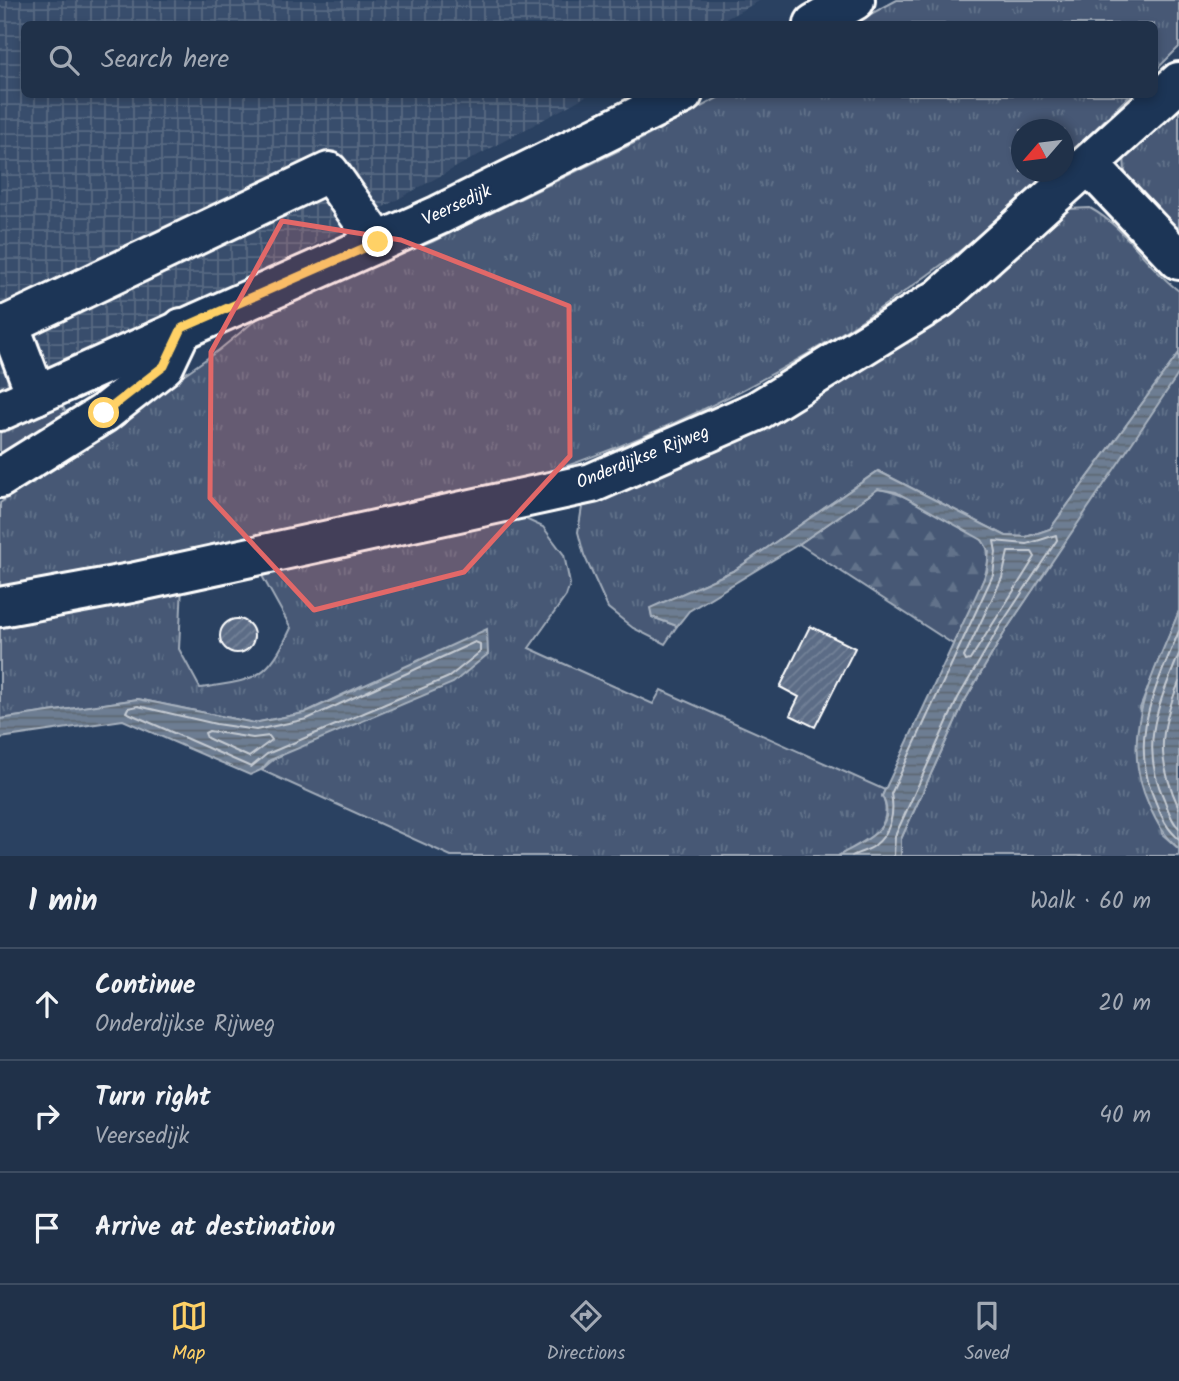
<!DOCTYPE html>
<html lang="en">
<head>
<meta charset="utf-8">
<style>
  :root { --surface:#203149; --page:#2d3d53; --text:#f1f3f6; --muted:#a2a9b4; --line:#3d4c61; --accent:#ffd166 }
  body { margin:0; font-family:Kalam,sans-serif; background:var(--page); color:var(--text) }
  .compass { position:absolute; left:1011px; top:119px; width:63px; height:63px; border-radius:50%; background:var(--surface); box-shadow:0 4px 10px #0003; rotate:242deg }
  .stop { position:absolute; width:21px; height:21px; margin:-16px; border:5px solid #ffd166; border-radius:50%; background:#fff }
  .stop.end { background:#ffd166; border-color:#fff; box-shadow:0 2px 7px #0008 }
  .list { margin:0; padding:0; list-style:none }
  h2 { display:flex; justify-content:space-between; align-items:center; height:91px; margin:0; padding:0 28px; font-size:30px }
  h2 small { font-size:23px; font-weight:400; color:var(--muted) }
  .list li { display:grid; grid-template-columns:46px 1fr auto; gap:21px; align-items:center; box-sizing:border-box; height:112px; padding:0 28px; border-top:2px solid var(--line) }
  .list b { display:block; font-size:26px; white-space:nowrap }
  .list p { margin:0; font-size:23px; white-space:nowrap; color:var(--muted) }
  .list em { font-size:23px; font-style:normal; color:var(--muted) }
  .icon { flex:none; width:38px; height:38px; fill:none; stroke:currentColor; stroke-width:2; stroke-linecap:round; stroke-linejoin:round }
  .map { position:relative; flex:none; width:1179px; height:856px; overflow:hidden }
  .search { position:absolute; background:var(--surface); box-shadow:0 4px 10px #0003; left:21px; right:21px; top:21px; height:77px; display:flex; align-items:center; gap:18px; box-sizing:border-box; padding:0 24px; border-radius:10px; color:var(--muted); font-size:26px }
  .sheet { height:427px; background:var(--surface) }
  nav { display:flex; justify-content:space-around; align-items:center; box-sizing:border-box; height:98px; border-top:2px solid var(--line); background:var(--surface); font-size:19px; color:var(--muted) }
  nav a { display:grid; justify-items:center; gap:4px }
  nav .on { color:var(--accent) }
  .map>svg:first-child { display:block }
  .industrial { fill:url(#industrial-grid) }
  .grass { fill:url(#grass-tufts); stroke:#a2acba; stroke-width:2 }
  .forest { fill:url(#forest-firs); stroke:#a2acba; stroke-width:2 }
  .water { fill:url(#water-rules); stroke:#a7b1be; stroke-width:2 }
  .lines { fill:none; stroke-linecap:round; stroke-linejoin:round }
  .shore { stroke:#c5cbd3; stroke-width:2 }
  .building { fill:url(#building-hatch); stroke:#fff; stroke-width:2 }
  .minor-casing { stroke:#fff; stroke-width:44 }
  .major-casing { stroke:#fff; stroke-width:44 }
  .minor { stroke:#1d3557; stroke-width:38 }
  .major { stroke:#1d3557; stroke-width:38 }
  .route { stroke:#ffd166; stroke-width:9 }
  .marked { fill:#e26868; fill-opacity:0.2; stroke:#e26868; stroke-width:5; stroke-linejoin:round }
  .labels { text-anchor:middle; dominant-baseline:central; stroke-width:5; stroke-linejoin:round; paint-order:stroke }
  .street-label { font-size:18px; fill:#fff; stroke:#1d3557 }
</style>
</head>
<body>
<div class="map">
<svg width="1179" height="856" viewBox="0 0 1179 856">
  <defs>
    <pattern id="industrial-grid" width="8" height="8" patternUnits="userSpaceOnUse" patternTransform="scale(1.75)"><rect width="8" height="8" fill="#394e6c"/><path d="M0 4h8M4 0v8" fill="none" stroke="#576982"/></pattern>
    <pattern id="grass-tufts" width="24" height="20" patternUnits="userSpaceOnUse" patternTransform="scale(1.75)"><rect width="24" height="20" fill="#465975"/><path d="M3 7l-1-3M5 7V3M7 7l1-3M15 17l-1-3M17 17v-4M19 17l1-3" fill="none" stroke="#62728a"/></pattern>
    <pattern id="forest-firs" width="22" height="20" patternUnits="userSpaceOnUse" patternTransform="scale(1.75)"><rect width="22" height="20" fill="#465975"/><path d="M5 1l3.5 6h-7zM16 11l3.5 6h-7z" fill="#62728a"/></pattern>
    <pattern id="water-rules" width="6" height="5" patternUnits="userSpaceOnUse" patternTransform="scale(1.75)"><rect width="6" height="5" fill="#6d7d92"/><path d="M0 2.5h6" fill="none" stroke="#5e6772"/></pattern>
    <pattern id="building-hatch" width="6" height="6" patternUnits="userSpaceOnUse" patternTransform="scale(1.75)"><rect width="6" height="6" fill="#5b6c86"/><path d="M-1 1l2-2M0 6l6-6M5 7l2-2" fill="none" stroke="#748298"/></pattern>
  </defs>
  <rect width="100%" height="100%" fill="#2a4161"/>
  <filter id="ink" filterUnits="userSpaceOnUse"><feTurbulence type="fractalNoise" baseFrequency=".0143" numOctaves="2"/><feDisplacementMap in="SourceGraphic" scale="14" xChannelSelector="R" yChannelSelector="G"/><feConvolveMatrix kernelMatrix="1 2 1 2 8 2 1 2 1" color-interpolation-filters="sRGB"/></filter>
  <g filter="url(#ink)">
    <!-- industrial -->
    <path class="industrial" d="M0 0H761L716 24H24V94L588 95 0 417Z"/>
    <!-- grass -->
    <g class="grass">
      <path d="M897 0H1179V47L1155 71 1154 24H852Z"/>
      <path d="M723 95H1130L1064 160V130H1021V172H1052L1049 175C1016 202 985 232 952 257 819 358 671 435 512 484L0 596V503L219 350 285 296 432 242 632 144Z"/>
      <path d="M1179 100V230L1125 173 1124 155Z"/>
      <path d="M1090 208C1128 229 1145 266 1179 291V353L1050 529 1026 537 1006 536 878 471 735 570 651 608 652 617 677 626 665 644 633 628 608 608 584 555 578 532 582 507 725 447 868 365 928 325 1067 209Z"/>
      <path d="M1176 373H1179V611L1140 708 1162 834 1179 849V856H901V839L964 702 1006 630Z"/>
      <path d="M62 404 67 416 0 459V433Z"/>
      <path d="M521 517 543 527 564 555 570 584 566 596 529 648 653 704 661 690 885 790 882 796C890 811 884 830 869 841 861 847 848 850 838 856H451L261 770 363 685 304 713 254 723 138 699 0 719V624L182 585 179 649 200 688C255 679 266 682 291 628L261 574Z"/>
    </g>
    <!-- forest -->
    <path class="forest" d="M878 489C903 493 924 506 946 519 957 525 974 531 983 541 1002 562 963 621 953 644L799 544Z"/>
    <!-- water -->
    <g class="water">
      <path d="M1179 353V373L1006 630 964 702 901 839V856H838C860 843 900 829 882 796L987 572 989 551 982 540 896 492 878 489 799 544 689 611 677 626 652 617 650 608 735 570 878 471 1006 536 1026 537 1050 529Z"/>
      <path d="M1179 611V849C1164 835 1157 824 1149 805 1117 735 1153 677 1179 611Z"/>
      <path d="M487 629 488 654 453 683 270 760 261 770 250 775 123 720 0 738V719L138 699 254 723 304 713Z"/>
    </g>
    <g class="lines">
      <!-- shore -->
      <g class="shore">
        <path d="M1008 552H1032L1035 557 970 660 966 661 964 657 1002 578Z"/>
        <path d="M1179 631C1155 690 1127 739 1156 803 1162 818 1167 829 1179 839"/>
        <path d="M475 642 480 644V652L449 677 267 754 251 767 126 712 128 708 138 706 216 724 256 730 307 719Z"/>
        <path d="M1179 654C1158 706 1139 745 1164 799 1168 809 1171 821 1179 828"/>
        <path d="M1179 682C1159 732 1156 758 1179 808"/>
        <path d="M209 731 253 738 269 736 272 740 249 757 207 738 205 733Z"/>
        <path d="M852 856C859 852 868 851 874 846 891 833 895 813 891 794L993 575 996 552 994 541 1027 544 1056 535 1057 540 1000 626 958 698 895 836 894 856"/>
      </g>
    </g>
    <!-- building -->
    <g class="building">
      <circle cx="237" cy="636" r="17"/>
      <path d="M810 626 855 648 815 727 790 715 799 697 780 687Z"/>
    </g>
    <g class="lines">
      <defs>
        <g id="minor">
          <path d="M1089 165 1179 260"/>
          <path d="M9 324 329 172 378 242"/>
          <path d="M0 328 9 324 36 395"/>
          <path d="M0 478 104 413 164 366 182 328"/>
          <path d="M0 607 131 583 592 483 757 411 940 298 1179 82"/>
        </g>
        <g id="major">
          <path d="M814 24 855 0"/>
          <path d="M0 411 439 215 683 94"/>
        </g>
      </defs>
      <!-- minor casing -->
      <use href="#minor" class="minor-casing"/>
      <!-- major casing -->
      <use href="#major" class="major-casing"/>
      <!-- minor -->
      <use href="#minor" class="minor"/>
      <!-- major -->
      <use href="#major" class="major"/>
    </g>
  </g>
  <g class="lines" filter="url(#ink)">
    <!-- route -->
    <path class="route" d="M104 413 164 366 182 328 378 242"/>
  </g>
  <!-- marked area -->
  <path class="marked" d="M282 221 401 240 569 306 570 456 464 572 314 610 210 498 211 352Z"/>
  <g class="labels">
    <!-- street labels -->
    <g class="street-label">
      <text transform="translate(457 206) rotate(-25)">Veersedijk</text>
      <text transform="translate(643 458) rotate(-22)">Onderdijkse Rijweg</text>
    </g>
  </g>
</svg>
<svg class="compass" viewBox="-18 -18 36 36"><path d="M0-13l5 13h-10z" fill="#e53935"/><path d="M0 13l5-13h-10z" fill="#a2a9b4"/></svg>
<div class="stop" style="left:104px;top:413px"></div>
<div class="stop end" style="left:378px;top:242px"></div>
<div class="search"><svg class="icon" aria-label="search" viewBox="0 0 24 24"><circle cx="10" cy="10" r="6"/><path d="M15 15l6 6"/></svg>Search here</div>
</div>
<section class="sheet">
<h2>1 min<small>Walk · 60 m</small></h2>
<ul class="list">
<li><svg class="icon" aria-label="ahead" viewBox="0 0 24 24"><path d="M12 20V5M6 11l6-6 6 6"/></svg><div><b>Continue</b><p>Onderdijkse Rijweg</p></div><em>20 m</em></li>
<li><svg class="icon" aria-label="right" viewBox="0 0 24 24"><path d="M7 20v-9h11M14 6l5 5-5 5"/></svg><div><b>Turn right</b><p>Veersedijk</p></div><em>40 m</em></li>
<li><svg class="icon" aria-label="arrive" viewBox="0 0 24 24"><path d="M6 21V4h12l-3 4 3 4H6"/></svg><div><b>Arrive at destination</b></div></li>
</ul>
</section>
<nav>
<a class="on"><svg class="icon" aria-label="map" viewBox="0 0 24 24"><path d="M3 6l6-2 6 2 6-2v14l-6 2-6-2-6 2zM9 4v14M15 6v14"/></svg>Map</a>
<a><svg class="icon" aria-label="directions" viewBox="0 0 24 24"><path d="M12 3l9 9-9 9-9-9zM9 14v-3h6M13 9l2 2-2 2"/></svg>Directions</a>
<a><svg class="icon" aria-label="saved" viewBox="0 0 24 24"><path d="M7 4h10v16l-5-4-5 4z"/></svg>Saved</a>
</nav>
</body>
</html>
